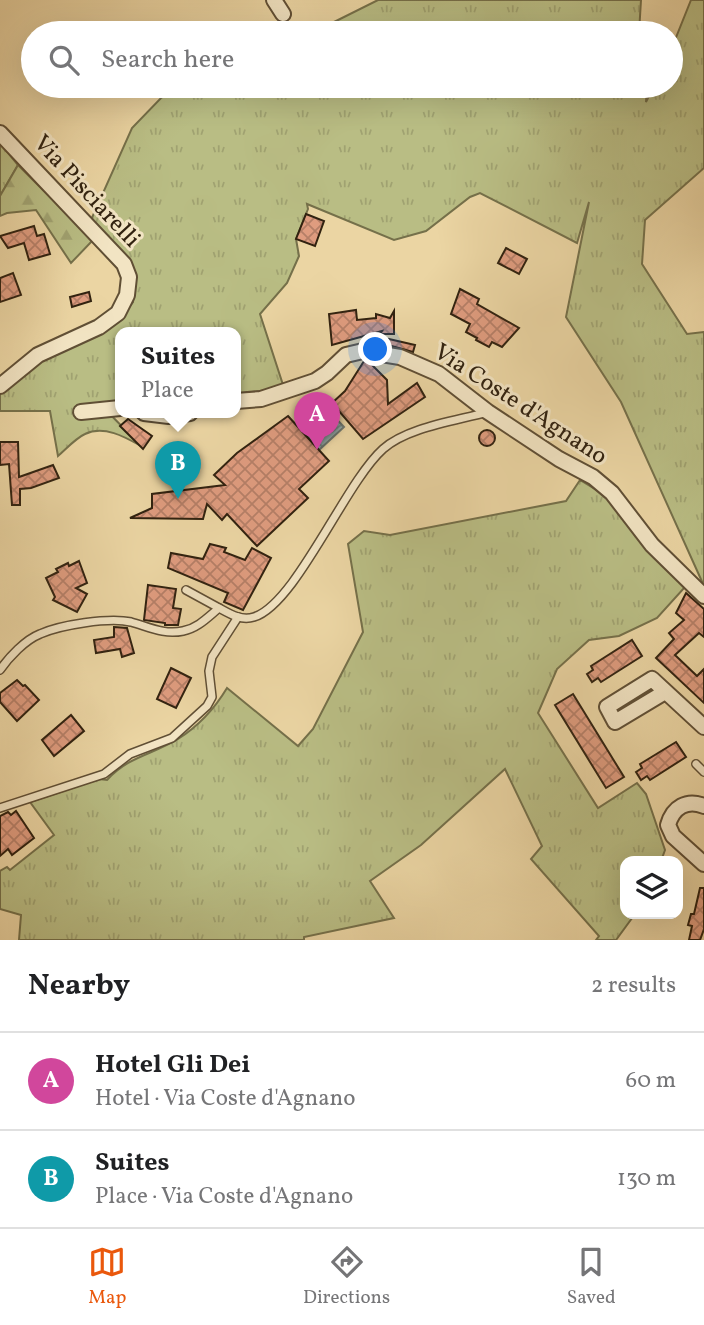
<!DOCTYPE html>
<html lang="en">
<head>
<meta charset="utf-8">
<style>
  :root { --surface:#fff; --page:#f6f6f6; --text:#202124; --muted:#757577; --line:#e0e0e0; --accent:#ea580c }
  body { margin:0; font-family:Vollkorn,serif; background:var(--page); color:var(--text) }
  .controls { position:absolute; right:21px; bottom:21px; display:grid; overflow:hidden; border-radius:14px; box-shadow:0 7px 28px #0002 }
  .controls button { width:63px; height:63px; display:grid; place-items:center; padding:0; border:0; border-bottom:2px solid var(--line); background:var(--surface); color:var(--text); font:35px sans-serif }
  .you { position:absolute; left:376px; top:350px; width:24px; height:24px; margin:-18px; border:5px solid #fff; border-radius:50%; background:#1a73e8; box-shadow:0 0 0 10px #1a73e833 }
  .badge { display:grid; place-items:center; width:46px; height:46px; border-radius:50%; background:var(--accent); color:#fff; font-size:23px; font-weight:700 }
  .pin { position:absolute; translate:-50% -58px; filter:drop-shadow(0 2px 4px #0008) }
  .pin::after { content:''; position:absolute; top:37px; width:24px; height:21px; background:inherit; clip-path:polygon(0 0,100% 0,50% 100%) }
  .popup { position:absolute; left:115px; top:327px; width:126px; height:91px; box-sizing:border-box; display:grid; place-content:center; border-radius:14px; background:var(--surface); filter:drop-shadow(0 2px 5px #0005); font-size:23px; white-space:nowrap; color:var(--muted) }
  .popup b { font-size:26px; color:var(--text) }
  .popup::after { content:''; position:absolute; left:50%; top:100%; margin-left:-14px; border:14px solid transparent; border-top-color:var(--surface) }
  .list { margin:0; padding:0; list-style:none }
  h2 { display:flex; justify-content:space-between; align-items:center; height:91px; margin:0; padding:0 28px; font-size:30px }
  h2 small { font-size:23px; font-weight:400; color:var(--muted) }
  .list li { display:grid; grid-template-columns:46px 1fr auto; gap:21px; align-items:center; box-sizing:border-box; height:98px; padding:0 28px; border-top:2px solid var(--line) }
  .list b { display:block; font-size:26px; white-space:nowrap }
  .list p { margin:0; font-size:23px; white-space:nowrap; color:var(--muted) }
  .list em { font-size:23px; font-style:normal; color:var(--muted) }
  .icon { flex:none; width:38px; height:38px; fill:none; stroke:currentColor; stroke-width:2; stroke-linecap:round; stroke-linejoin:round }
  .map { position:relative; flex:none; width:704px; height:940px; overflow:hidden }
  .search { position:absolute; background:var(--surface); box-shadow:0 7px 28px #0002; left:21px; right:21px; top:21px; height:77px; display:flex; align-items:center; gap:18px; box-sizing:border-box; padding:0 24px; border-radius:38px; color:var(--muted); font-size:26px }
  .sheet { height:287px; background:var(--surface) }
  nav { display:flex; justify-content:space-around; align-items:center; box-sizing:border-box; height:98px; border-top:2px solid var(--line); background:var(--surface); font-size:19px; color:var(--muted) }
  nav a { display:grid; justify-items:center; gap:4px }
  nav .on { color:var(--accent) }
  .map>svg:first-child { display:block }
  .grass { fill:url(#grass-tufts); stroke:#75704a; stroke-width:2 }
  .forest { fill:url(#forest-firs); stroke:#75704a; stroke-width:2 }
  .water { fill:url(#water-waves); stroke:#727a71; stroke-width:2 }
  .building { fill:url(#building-cross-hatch); stroke:#312210; stroke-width:2 }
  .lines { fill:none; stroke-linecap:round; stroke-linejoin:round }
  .lane-casing { stroke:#604f35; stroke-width:10 }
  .street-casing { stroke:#604f35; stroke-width:18 }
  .lane { stroke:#f2e4c3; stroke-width:7 }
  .street { stroke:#f2e4c3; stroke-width:14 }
  .labels { text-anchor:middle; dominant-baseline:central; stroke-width:6; stroke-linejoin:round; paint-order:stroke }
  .street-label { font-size:24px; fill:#312210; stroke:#f2e4c3 }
</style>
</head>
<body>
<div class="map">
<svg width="704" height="940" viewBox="0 0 704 940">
  <defs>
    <pattern id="grass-tufts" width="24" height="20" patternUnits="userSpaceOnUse" patternTransform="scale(1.75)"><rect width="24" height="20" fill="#b9bd84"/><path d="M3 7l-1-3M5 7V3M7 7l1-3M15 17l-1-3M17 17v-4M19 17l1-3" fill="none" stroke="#a0a271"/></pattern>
    <pattern id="forest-firs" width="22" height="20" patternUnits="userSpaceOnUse" patternTransform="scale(1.75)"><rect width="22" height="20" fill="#b9bd84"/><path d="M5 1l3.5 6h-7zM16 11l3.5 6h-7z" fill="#a0a271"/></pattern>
    <pattern id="water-waves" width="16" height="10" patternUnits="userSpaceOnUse" patternTransform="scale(1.75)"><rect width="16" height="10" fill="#9eb5b2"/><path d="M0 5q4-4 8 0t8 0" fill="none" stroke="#81938f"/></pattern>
    <pattern id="building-cross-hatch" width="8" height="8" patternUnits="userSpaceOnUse" patternTransform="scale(1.75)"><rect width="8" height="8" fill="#df9c7f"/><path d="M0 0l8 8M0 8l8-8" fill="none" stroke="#b57f67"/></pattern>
  </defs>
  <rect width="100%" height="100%" fill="#ebd5a3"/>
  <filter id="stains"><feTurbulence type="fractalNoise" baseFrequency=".00286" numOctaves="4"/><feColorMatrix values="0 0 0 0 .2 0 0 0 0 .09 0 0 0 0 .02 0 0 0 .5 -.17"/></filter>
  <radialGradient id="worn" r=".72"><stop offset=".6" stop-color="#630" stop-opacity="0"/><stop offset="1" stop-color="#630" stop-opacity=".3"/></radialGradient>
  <!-- grass -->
  <g class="grass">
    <path d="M378 0H641L639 33H312Z"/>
    <path d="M691 0H704V168L645 220 642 264 687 334 704 332V586L621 402 566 317 589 202 577 243 480 193 470 197 426 231 394 240 307 204 308 209 296 239 299 256 287 283 260 314 284 388 236 394V333H120V404L104 408 141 446C125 437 104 425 85 434 76 438 66 449 58 456L50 411H0V390L43 357 123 315 133 302 135 280 90 222 132 128 161 98 182 86H647L646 102 654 86H671V50Z"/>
    <path d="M0 143 18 165 0 196Z"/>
    <path d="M580 480 603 494 685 587 657 618 619 636 589 640 557 669 538 713 598 808 637 783 646 794 665 850 661 861H625V914H635L616 940H596L599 936 531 859 542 846 505 769 421 845 370 881 394 918 304 937V940H19L21 915 0 909V871L7 867 10 870 54 835 30 802 99 779 107 780C129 756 152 755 178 739 197 727 215 708 227 688L298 746 313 729 363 632 348 544 364 531 390 535 566 501Z"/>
  </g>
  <!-- forest -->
  <path class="forest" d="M18 165 93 240 71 263 36 210 7 213 0 216V196Z"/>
  <!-- water -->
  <path class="water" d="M328 410 344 427 319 450 303 433Z"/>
  <!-- building -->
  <g class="building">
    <path d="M306 214 324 221 315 246 296 239Z"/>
    <path d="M34 226 37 236 44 234 50 254 29 260 24 243 8 248 0 236Z"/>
    <path d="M506 248 527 259 519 274 498 263Z"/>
    <path d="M13 273 21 295 0 302V278Z"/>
    <path d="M460 289 479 299 477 304 519 328 502 347 492 342 489 347 476 340 477 338 466 332 470 324 451 314Z"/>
    <path d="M89 292 91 301 72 307 70 297Z"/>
    <path d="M356 310 357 320 376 318V314L390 318 394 311V334H380L382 331 332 345 329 314Z"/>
    <path d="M389 339 415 345 413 352 388 345Z"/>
    <path d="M364 361 369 362 387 380 388 404 417 383 425 397 363 439 332 403 345 391Z"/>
    <path d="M288 416 329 461 299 489 308 498 257 546 227 514 222 520 207 504 203 519 130 518 152 508V494L225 485 214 475 237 453Z"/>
    <path d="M128 419 152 436 143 449 120 426Z"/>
    <circle cx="487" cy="438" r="8"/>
    <path d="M0 442H18L19 477 53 465 59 478 31 488 20 489V505H12L9 464 0 465Z"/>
    <path d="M210 544 226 548 224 552 245 560 252 548 271 558 243 610 224 602 228 593 168 568 171 553 203 559Z"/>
    <path d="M79 561 87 583 76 588 87 594 77 612 53 600 55 597 46 578 58 572 56 569 68 563 69 566Z"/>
    <path d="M148 585 176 589 173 608 181 609 178 625H165V623L144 620Z"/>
    <path d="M686 593 704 609V637L699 633 675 655 697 676 704 669V703L656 658 674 639 669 633 684 620 676 613Z"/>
    <path d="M114 627 127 628 134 653 122 657 120 649 96 653 94 640 114 637Z"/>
    <path d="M632 640 642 656 601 682 598 678 592 682 587 674 593 670 591 666Z"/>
    <path d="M171 668 191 678 176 708 157 699Z"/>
    <path d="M17 680 23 686 25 685 39 700 17 721 0 702V693Z"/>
    <path d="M573 694 624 777 606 788 555 705Z"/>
    <path d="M71 715 84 731 54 756 42 740Z"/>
    <path d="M676 742 686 757 650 780 647 776 641 780 636 772 642 768 640 764Z"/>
    <path d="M16 811 34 838 12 855 8 849 0 856V816L8 812 11 815Z"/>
    <path d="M700 888H704V929L700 940H689L692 926 688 925 691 914H694Z"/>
  </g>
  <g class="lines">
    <defs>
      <g id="lane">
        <path d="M186 590 219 608"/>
        <path d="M0 670C9 657 25 640 40 634 60 625 109 617 131 622 149 627 164 635 183 631 198 628 208 617 219 608 230 614 241 621 254 617 296 604 345 483 383 449 408 427 456 421 488 412"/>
        <path d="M696 764 704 772"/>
        <path d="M0 808 104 774 130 754 172 738 207 706 212 697 209 671 212 657 238 617"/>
      </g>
      <g id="street">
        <path d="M274 0 283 14"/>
        <path d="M0 133 124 264 129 277 127 295 118 313 99 327 38 355 0 386"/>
        <path d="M236 401 261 399 315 381 327 373 346 355 363 351 400 357 439 374 488 412 559 459 593 477 612 493 652 545 704 596"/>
        <path d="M81 412 120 408"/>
        <path d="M144 413 169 416 190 413"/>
        <path d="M665 692 615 722 607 707 652 679 704 727"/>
        <path d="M704 806C687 799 673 807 668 825L673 836 704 864"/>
      </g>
    </defs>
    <!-- lane casing -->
    <use href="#lane" class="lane-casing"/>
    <!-- street casing -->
    <use href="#street" class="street-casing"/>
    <!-- lane -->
    <use href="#lane" class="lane"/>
    <!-- street -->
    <use href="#street" class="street"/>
  </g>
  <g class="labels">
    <!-- street labels -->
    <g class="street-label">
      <text transform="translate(86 192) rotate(47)">Via Pisciarelli</text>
      <text transform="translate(520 405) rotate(33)">Via Coste d'Agnano</text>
    </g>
  </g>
  <rect width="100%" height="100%" filter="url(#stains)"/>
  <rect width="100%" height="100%" fill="url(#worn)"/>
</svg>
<div class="controls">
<button><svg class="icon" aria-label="layers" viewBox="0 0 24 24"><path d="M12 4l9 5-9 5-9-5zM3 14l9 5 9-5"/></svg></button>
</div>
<div class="you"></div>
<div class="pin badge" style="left:317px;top:450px;background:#d1479c">A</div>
<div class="pin badge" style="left:178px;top:499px;background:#0f9aa8">B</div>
<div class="popup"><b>Suites</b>Place</div>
<div class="search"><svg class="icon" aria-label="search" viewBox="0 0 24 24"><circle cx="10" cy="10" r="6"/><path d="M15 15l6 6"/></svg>Search here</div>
</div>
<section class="sheet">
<h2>Nearby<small>2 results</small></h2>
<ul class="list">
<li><span class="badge" style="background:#d1479c">A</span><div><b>Hotel Gli Dei</b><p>Hotel · Via Coste d'Agnano</p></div><em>60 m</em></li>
<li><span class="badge" style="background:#0f9aa8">B</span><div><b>Suites</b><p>Place · Via Coste d'Agnano</p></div><em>130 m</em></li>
</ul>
</section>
<nav>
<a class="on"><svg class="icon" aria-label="map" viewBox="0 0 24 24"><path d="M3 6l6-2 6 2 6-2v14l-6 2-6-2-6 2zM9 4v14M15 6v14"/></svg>Map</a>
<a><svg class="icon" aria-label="directions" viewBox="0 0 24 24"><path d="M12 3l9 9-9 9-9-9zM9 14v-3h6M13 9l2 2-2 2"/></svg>Directions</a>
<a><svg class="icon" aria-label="saved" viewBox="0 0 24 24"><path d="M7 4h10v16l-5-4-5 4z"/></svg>Saved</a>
</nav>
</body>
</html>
